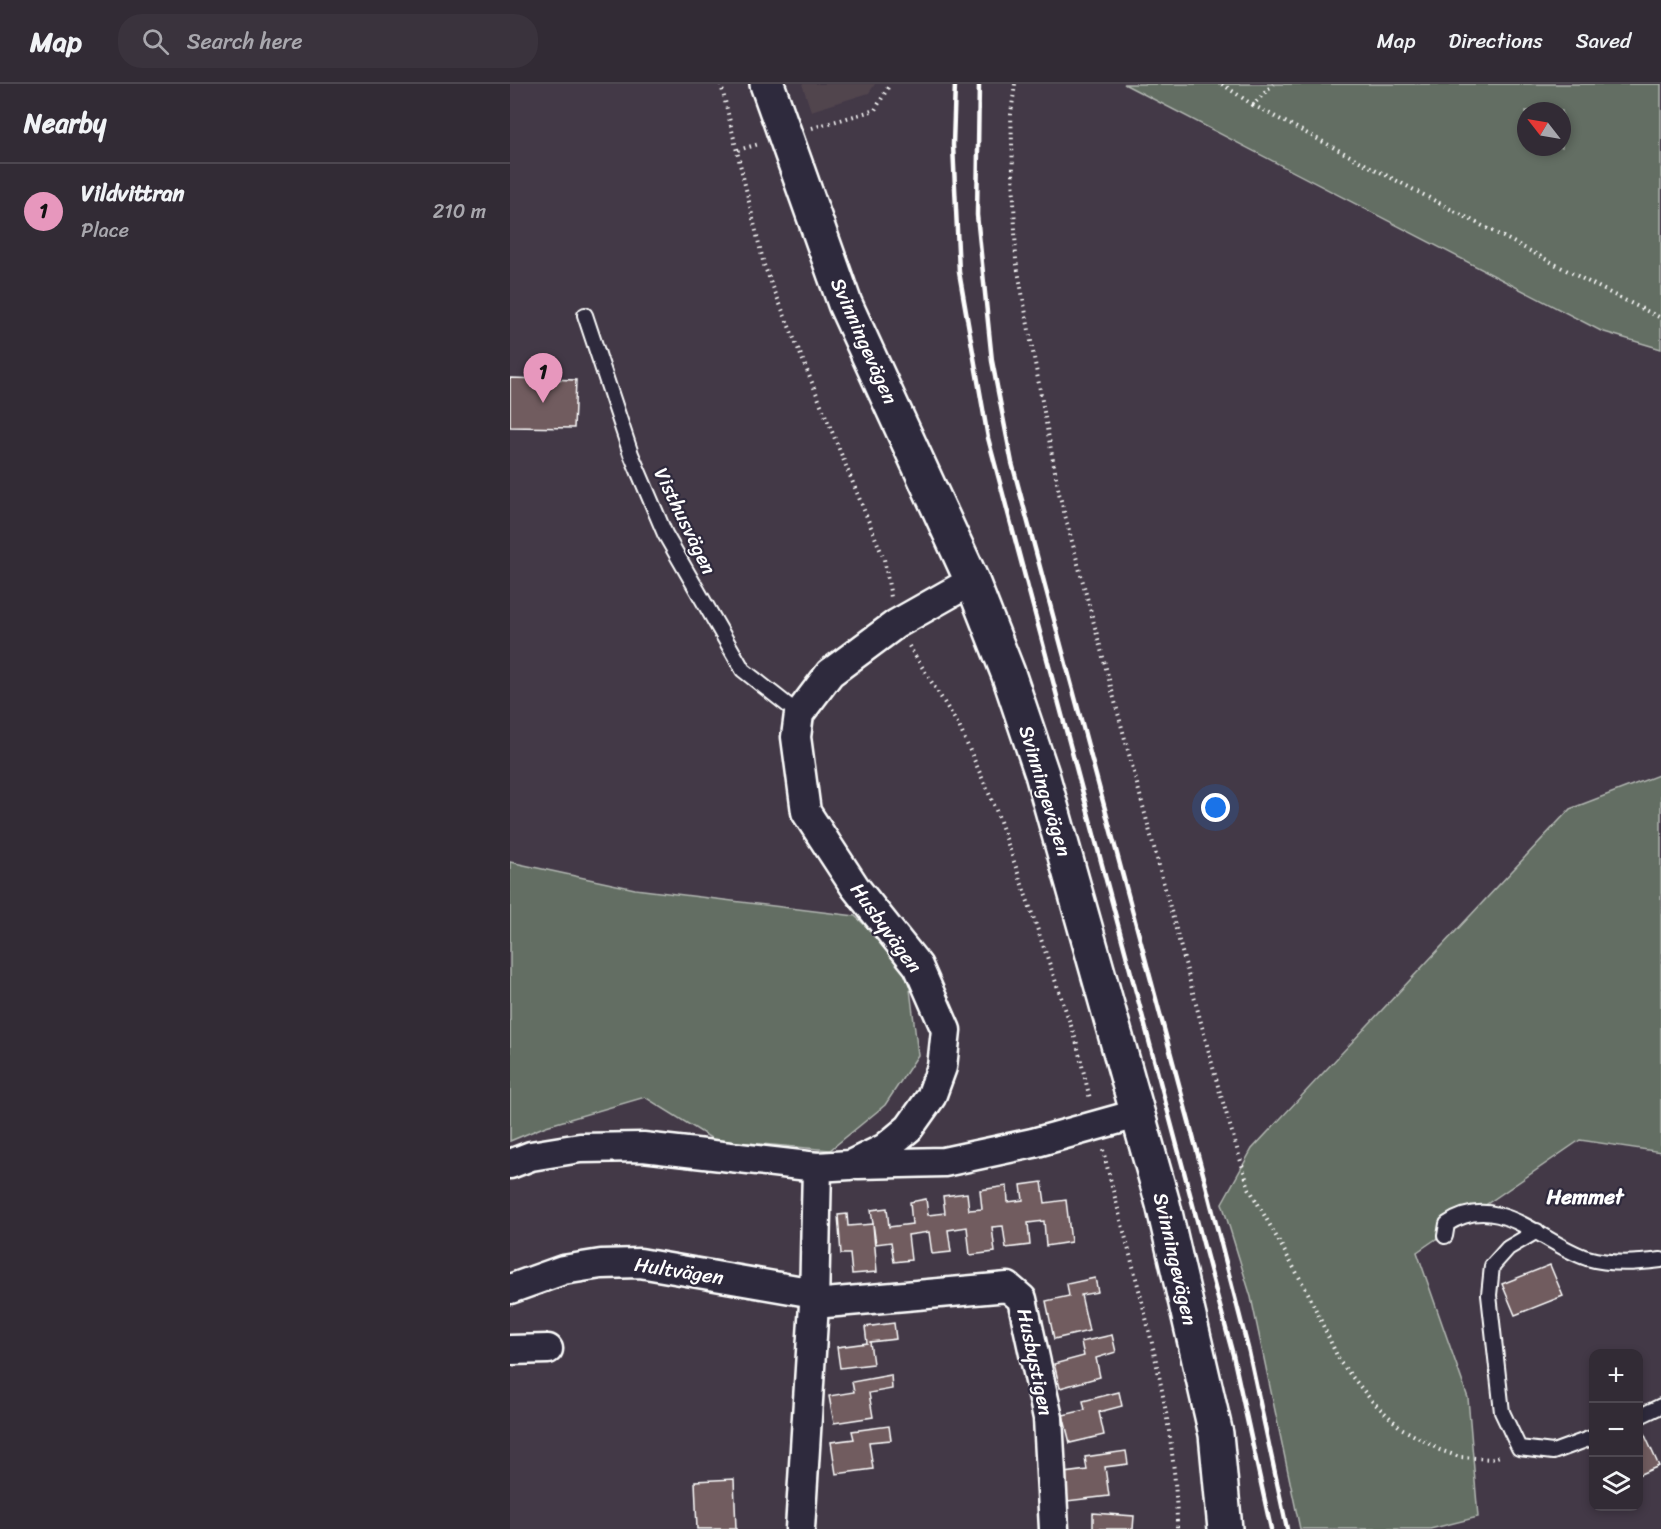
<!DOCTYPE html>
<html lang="en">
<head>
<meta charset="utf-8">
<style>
  :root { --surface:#322b35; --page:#3a333d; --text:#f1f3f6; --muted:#a8a7ad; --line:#4d4750; --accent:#e797bd }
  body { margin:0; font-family:Sriracha,sans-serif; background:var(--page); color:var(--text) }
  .controls { position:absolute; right:18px; bottom:18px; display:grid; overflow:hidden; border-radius:12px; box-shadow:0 3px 9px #0003 }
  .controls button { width:54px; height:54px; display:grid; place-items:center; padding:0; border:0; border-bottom:2px solid var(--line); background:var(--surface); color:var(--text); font:30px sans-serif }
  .compass { position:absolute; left:1007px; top:18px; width:54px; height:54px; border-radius:50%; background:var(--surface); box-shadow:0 3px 9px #0003; rotate:301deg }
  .you { position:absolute; left:706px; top:724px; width:21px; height:21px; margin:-15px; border:4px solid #fff; border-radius:50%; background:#1a73e8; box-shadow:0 0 0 9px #1a73e833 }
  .badge { display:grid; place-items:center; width:39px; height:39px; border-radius:50%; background:var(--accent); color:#111; font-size:20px; font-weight:700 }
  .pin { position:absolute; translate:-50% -50px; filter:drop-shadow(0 2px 3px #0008) }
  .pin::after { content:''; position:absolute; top:32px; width:21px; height:18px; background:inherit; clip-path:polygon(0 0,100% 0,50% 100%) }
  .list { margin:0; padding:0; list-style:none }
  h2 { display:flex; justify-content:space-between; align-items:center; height:78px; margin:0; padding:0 24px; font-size:26px }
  h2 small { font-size:20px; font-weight:400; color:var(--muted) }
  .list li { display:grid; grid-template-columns:39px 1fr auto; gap:18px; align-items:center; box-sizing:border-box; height:96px; padding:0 24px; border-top:2px solid var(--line) }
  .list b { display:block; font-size:22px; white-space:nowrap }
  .list p { margin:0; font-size:20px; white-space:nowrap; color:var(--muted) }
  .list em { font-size:20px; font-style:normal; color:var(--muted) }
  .icon { flex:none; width:33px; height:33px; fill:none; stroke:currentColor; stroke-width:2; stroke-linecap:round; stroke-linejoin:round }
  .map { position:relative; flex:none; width:1151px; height:1445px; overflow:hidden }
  header { display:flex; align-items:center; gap:36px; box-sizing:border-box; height:84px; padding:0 30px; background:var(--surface); border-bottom:2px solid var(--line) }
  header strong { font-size:28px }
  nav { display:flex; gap:33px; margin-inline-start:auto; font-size:21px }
  .search { width:420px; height:54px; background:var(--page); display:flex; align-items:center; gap:15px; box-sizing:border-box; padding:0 21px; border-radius:24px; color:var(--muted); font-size:22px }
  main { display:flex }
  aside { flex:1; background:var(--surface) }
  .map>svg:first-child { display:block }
  .built { fill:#51444e }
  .green { fill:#636e63; stroke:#b1b6b1; stroke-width:1.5; fill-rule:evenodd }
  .building { fill:#715c5f; stroke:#fff; stroke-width:1.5 }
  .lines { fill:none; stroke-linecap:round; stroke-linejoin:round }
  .service-casing { stroke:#fff; stroke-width:18 }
  .minor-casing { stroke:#fff; stroke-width:33 }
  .secondary-casing { stroke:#fff; stroke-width:38 }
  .path { stroke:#fff; stroke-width:4; stroke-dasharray:1.5 4.5; stroke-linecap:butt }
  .service { stroke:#2f2a3d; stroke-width:14 }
  .minor { stroke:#2f2a3d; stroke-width:28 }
  .secondary { stroke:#2f2a3d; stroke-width:33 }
  .rail { stroke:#fff; stroke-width:4.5 }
  .labels { text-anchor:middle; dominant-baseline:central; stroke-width:4.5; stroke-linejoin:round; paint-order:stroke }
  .street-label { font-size:20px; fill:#fff; stroke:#2f2a3d }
  .neighbourhood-label { font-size:21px; font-weight:bold; fill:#fff; stroke:#2f2a3d }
</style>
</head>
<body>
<header>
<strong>Map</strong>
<div class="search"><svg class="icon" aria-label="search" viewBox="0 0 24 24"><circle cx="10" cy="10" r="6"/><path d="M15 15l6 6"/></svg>Search here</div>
<nav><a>Map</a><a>Directions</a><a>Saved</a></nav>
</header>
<main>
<aside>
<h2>Nearby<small></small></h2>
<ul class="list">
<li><span class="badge">1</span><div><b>Vildvittran</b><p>Place</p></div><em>210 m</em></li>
</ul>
</aside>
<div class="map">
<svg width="1151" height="1445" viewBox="0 0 1151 1445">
  <rect width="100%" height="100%" fill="#433947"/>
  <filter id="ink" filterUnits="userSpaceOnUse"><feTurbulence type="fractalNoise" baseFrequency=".0167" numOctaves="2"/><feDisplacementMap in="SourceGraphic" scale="12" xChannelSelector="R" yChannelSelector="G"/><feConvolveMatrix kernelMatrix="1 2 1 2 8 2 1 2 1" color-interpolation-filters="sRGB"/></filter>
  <g filter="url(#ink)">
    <!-- built -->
    <path class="built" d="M292 0H365L359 9 301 27Z"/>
    <!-- green -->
    <g class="green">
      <path d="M614 0H1151V265L1091 247ZM1016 27H1052V63H1016Z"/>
      <path d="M1151 690V1068L1070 1056 907 1168 958 1314 968 1433 920 1445H790L741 1213 712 1119 742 1065 1060 725Z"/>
      <path d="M0 778 125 805 345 832 397 880 408 971 375 1021 320 1066 204 1056 135 1013 36 1042 0 1057Z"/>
    </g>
    <!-- building -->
    <g class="building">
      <path d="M0 294 66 296 64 344 0 343Z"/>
      <path d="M532 1098 535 1119 556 1116 561 1158 536 1162 534 1137 518 1139 520 1161 496 1164 493 1142 482 1143 485 1168 460 1171 457 1143 438 1146 441 1168 422 1170 419 1148 398 1151 401 1176 384 1178 381 1158 366 1160 361 1126 377 1124 379 1143 402 1140 400 1118 416 1115 418 1131 435 1129 433 1112 457 1109 459 1126 472 1125 470 1106 497 1102 498 1118 513 1116 511 1101Z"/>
      <path d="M337 1130 338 1142 363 1140 367 1188 342 1190 340 1170H331L328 1131Z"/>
      <path d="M1040 1181 1053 1212 1005 1231 992 1200Z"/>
      <path d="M585 1194 588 1208 571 1211 579 1247 544 1255 536 1217 559 1212 557 1200Z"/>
      <path d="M384 1239 386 1255 360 1258 363 1280 330 1284 327 1263 357 1259 355 1243Z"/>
      <path d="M602 1251 606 1268 586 1274 590 1293 550 1304 544 1280 574 1272 571 1258Z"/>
      <path d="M381 1291 382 1305 359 1309 363 1333 324 1339 319 1312 344 1308 342 1298Z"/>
      <path d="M609 1308 612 1322 589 1328 594 1351 560 1359 553 1331 575 1326 573 1317Z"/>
      <path d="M379 1342 381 1356 359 1358 363 1385 326 1390 321 1358 344 1355 342 1347Z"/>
      <path d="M1133 1347 1149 1382 1128 1391V1350Z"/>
      <path d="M616 1367 618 1380 595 1383 599 1412 557 1417 554 1389 577 1386 575 1373Z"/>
      <path d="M224 1395 226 1445H187L185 1397Z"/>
      <path d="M583 1429 624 1432 623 1445H583Z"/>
    </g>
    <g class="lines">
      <defs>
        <g id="service">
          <path d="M75 231 121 370 155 450 233 586 289 630"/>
          <path d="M1027 1147 998 1164 982 1182 979 1211 992 1328 1009 1364 1043 1368 1084 1353"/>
          <path d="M935 1152 937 1140C988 1106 1031 1159 1077 1174 1101 1181 1127 1179 1151 1176"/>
          <path d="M1128 1333 1151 1322"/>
        </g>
        <g id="minor">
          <path d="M0 1080 21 1072 70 1064 133 1063 307 1083 340 1081 375 1064 399 1044 421 1013 432 983 436 946 408 882 345 803 296 728 286 653 289 630 320 589 386 540 462 497"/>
          <path d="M348 1080 434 1078 523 1059 627 1030"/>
          <path d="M0 1205 53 1186 91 1180 130 1179 304 1209"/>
          <path d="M304 1220 498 1203 512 1215 538 1334 544 1445"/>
          <path d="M0 1266 38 1265"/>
          <path d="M290 1445 304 1220 307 1083"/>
        </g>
        <path id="secondary" d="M257 0 335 220 462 497 498 589 532 690 653 1120 706 1350 715 1445"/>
      </defs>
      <!-- service casing -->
      <use href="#service" class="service-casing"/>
      <!-- minor casing -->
      <use href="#minor" class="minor-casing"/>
      <!-- secondary casing -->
      <use href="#secondary" class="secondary-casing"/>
      <!-- path -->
      <g class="path">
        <path d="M211 0 254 181 374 475 381 513"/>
        <path d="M505 0 501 30 506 176 549 409 708 1002 739 1104 798 1209 830 1278 862 1317 891 1344 930 1366 950 1373 982 1375 992 1371"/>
        <path d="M712 0 743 21 763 0"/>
        <path d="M743 21 1096 207 1151 234"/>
        <path d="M302 44 365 26 380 0"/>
        <path d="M228 66 249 60"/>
        <path d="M399 562 449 642 485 723 566 956 580 1015"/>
        <path d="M593 1066C622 1186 667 1322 667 1445"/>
      </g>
      <!-- service -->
      <use href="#service" class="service"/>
      <!-- minor -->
      <use href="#minor" class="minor"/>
      <!-- secondary -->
      <use href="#secondary" class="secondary"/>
      <!-- rail -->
      <g class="rail">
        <path d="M445 0 443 61 449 188 478 354 723 1271 761 1445"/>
        <path d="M469 0 467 131 482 277 502 379 696 1101 739 1268 777 1445"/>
      </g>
    </g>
  </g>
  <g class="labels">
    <!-- street labels -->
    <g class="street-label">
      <text transform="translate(354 257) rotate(66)">Svinningevägen</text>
      <text transform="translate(175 437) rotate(64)">Visthusvägen</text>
      <text transform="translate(535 707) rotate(73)">Svinningevägen</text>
      <text transform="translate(376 844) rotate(54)">Husbyvägen</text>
      <text transform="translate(665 1175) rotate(77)">Svinningevägen</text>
      <text transform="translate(169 1187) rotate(9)">Hultvägen</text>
      <text transform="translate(525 1278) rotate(78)">Husbystigen</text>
    </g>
    <!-- neighbourhood labels -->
    <g class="neighbourhood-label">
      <text x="1075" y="1113">Hemmet</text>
    </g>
  </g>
</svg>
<div class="controls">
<button>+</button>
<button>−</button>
<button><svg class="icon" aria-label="layers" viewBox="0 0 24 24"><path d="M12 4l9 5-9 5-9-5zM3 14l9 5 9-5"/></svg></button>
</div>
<svg class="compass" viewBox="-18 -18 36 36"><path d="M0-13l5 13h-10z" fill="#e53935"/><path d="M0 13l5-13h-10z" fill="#a8a7ad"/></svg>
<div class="you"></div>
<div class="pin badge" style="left:33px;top:319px">1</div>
</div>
</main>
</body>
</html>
